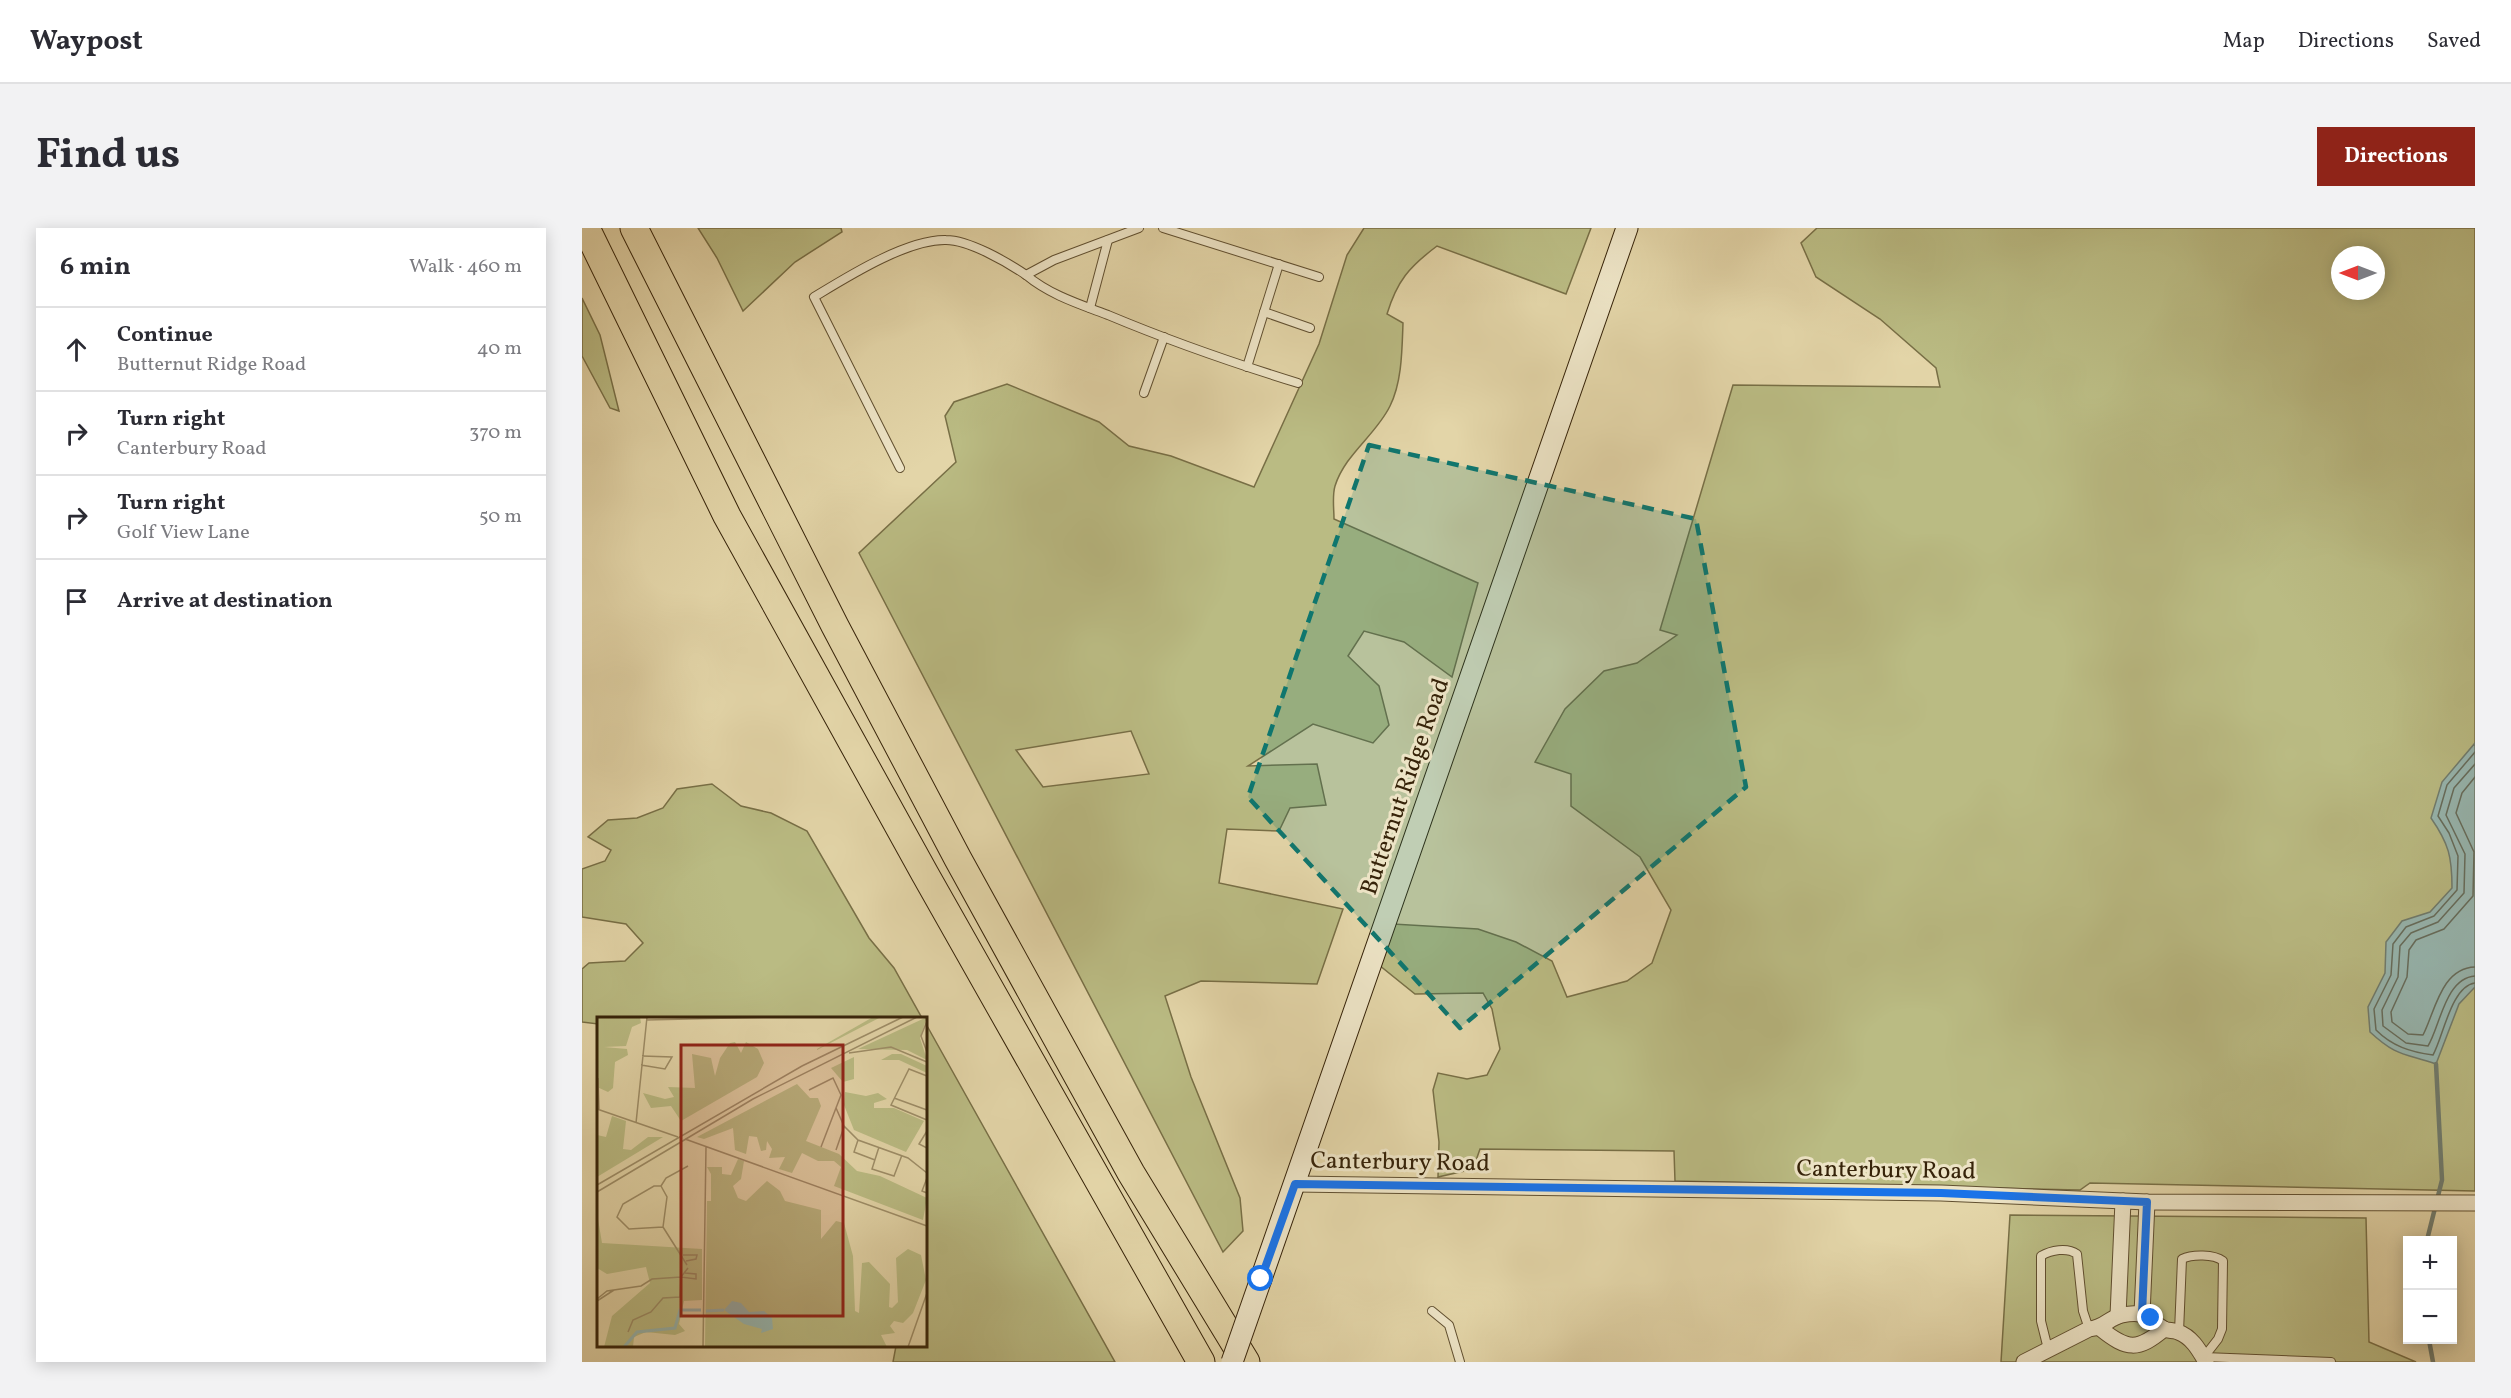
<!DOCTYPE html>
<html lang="en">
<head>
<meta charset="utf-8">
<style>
  :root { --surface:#fff; --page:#f2f2f3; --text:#2b2b33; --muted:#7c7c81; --line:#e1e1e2; --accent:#8f2418 }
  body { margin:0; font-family:Vollkorn,serif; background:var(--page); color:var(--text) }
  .controls { position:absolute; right:18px; bottom:18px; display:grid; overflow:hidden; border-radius:0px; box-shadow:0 3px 15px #0003 }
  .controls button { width:54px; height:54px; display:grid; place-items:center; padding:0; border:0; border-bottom:2px solid var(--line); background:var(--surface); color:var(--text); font:30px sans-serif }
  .compass { position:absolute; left:1749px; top:18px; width:54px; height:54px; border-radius:50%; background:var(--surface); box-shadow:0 3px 15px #0003; rotate:270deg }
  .stop { position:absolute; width:18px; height:18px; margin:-14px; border:4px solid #1a73e8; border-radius:50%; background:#fff }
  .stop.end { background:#1a73e8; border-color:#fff; box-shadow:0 2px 6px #0008 }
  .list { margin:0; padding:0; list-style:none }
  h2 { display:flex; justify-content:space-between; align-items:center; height:78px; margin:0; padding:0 24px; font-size:26px }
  h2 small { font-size:20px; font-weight:400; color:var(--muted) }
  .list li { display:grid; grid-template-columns:39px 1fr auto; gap:18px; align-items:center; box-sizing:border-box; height:84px; padding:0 24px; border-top:2px solid var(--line) }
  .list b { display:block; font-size:22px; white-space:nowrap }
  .list p { margin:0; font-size:20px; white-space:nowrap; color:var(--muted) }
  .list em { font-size:20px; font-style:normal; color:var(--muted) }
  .icon { flex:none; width:33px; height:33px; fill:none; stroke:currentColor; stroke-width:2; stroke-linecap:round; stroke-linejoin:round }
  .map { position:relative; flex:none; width:1893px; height:1134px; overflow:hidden; border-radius:0px }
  header { display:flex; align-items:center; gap:36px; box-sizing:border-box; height:84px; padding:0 30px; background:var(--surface); border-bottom:2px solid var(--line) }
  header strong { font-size:28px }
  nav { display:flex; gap:33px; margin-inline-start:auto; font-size:21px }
  .intro { display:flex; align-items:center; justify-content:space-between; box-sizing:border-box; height:144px; padding:0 36px }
  h1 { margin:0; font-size:42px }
  .button { padding:15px 27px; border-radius:0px; background:var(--accent); color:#fff; font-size:21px; font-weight:700 }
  main { display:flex; gap:36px; padding:0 36px }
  aside { flex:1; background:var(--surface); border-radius:0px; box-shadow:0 3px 15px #0003 }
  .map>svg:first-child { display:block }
  .green { fill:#babb83; stroke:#786f46; stroke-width:1.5; fill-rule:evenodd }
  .water { fill:#97b7b1; stroke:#707c6e; stroke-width:1.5 }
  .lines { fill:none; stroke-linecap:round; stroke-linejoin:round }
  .shore { stroke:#666d5d; stroke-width:1.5 }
  .stream { stroke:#707c6e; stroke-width:4.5 }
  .lane-casing { stroke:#615031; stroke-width:10 }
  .street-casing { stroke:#615031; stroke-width:17 }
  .secondary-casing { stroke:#362309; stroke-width:23 }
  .highway-casing { stroke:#362309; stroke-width:29 }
  .lane { stroke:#ede4c6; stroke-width:8 }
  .street { stroke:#ede4c6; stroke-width:15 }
  .secondary { stroke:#ede4c6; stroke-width:21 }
  .highway { stroke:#e3d5a8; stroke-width:27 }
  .secondary-bridge-casing { stroke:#362309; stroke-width:23; stroke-linecap:butt }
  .secondary-bridge { stroke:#ede4c6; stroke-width:21 }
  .route { stroke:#1a73e8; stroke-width:8 }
  .marked { fill:#0f766e; fill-opacity:0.2; stroke:#0f766e; stroke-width:4.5; stroke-dasharray:12 8; stroke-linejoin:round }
  .labels { text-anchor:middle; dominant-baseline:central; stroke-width:6; stroke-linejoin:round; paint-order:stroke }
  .street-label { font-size:24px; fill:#362309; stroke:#ede4c6 }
  .inset-river { fill:none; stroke:#97b7b1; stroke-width:3 }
  .inset-road { fill:none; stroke:#9e8e68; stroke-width:1.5 }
  .view { fill:#8f2418; fill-opacity:0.15; stroke:#8f2418; stroke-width:3 }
  .inset-edge { fill:none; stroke:#362309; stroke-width:3 }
</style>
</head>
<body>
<header>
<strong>Waypost</strong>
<nav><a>Map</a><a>Directions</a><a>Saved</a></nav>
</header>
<div class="intro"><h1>Find us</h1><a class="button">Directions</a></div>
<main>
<aside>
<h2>6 min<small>Walk · 460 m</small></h2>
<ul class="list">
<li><svg class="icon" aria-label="ahead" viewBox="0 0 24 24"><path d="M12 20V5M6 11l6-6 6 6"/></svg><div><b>Continue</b><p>Butternut Ridge Road</p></div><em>40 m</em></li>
<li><svg class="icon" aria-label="right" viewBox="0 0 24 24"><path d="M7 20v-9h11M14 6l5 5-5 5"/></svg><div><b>Turn right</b><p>Canterbury Road</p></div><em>370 m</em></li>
<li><svg class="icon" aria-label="right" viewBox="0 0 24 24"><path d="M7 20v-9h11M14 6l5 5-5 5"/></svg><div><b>Turn right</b><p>Golf View Lane</p></div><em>50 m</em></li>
<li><svg class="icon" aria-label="arrive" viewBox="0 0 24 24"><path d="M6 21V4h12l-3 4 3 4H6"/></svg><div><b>Arrive at destination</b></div></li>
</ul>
</aside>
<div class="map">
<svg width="1893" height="1134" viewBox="0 0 1893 1134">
  <rect width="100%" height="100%" fill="#e3d5a8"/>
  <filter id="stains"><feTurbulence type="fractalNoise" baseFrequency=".00333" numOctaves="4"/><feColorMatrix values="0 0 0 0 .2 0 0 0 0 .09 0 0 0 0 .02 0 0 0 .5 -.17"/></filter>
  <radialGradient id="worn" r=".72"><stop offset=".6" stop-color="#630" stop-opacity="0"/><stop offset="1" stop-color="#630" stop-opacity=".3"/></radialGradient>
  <!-- green -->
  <g class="green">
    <path d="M116 0H259L260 4 213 34 161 83 135 30Z"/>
    <path d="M782 0H1009L984 66 855 18C827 39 815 53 805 86L821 95C820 122 820 154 808 178 794 207 763 226 753 258 750 268 752 281 752 291L896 355 870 449 822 414 782 403 766 428 797 458 807 497 791 515 731 496 666 538 735 536 744 577 708 580 697 603 645 601 637 655 761 681 735 756 619 753 583 768 609 849 658 970 661 1003 641 1024 277 325 374 234 363 188 372 174 425 156 517 194 547 218 589 228 672 259 737 116 765 27ZM549 503 567 546 461 559 434 522Z"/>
    <path d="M1235 0H1893V963L1508 955 1498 962 1093 953 1092 923 898 921 891 941 856 949 857 914 851 862 856 845 885 851 905 847 918 821 910 781 901 765 833 766 797 737 811 696 896 701 934 714 970 733 985 769 1045 753 1070 735 1089 682 1058 629 989 578V546L953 534 983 481 1022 443 1055 435 1095 407 1078 402 1151 157 1358 159 1354 140 1298 91 1234 49 1219 15ZM1758 27H1794V63H1758Z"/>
    <path d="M0 70 18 107 37 183 28 180 0 128Z"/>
    <path d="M130 556 159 578 189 585 225 603 287 710 312 740 340 790H16V796L0 794V741L7 735 43 733 61 715 44 696 0 689V641L23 633 29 622 6 609 26 592 55 590 81 580 95 561Z"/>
    <path d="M344 796 533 1134H311L314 1118H344Z"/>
    <path d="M1428 987 1784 990 1787 1114 1834 1134H1419Z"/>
  </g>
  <!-- water -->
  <path class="water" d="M1893 515V759L1877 776 1854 836C1822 825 1815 829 1788 804L1786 779 1803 745 1804 714 1820 693 1848 684 1870 660C1870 629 1867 616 1849 590L1860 554Z"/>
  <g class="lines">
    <!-- shore -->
    <g class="shore">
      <path d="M1893 524 1865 557 1856 588 1867 605 1876 628 1875 662 1852 688 1824 699 1811 716 1809 747 1792 781 1794 802C1810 818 1828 824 1851 827 1861 810 1869 758 1893 755"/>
      <path d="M1893 536 1872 560 1864 587 1883 626 1882 665 1856 694 1829 705 1818 718 1816 749 1800 782 1801 798 1824 815 1846 818C1858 799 1863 750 1893 748"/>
      <path d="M1893 549 1880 565 1874 585 1892 624 1891 668 1862 701 1834 712 1827 722 1825 749 1809 784 1810 794 1826 806 1841 807C1853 784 1859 740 1893 739"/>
    </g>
    <!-- stream -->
    <g class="stream">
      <path d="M1845 1012 1860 952 1854 836"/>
      <path d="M1847 1112 1851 1134"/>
    </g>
    <defs>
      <g id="lane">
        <path d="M557 0 472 32 444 47C468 67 497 76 526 87 588 113 651 135 716 155"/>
        <path d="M581 0 737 49"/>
        <path d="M508 80 526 12"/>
        <path d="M682 84 728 100"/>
        <path d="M665 139 697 36"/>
        <path d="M562 165 582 109"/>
        <path d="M318 240 232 69C265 49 325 11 364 12 387 12 425 34 444 47"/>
        <path d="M850 1083 867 1097 878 1134"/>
        <path d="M1597 1104 1600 1031C1610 1026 1632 1026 1641 1033L1640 1101 1636 1111 1622 1129"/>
        <path d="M1466 1121 1459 1093V1028C1469 1022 1485 1019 1495 1026L1501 1083 1507 1101"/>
        <path d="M1622 1129 1749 1134"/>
      </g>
      <g id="street">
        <path d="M713 956 1359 965 1565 974 1893 975"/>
        <path d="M1560 1086 1565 974"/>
        <path d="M1536 1088 1541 973"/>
        <path d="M1519 1101C1545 1122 1556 1123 1582 1101"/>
        <path d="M1442 1134 1507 1101C1523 1100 1526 1090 1540 1087 1565 1082 1564 1091 1582 1101 1586 1103 1592 1102 1596 1104 1610 1109 1617 1122 1624 1134"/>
      </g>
      <path id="secondary" d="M679 1051 1045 0"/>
      <g id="highway">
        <path d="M4 0 145 288 343 646 619 1134"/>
        <path d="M52 0 253 398 376 631 549 945 664 1134"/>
      </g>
    </defs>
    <!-- lane casing -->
    <use href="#lane" class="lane-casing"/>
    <!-- street casing -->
    <use href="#street" class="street-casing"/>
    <!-- secondary casing -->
    <use href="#secondary" class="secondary-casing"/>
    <!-- highway casing -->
    <use href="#highway" class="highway-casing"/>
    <!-- lane -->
    <use href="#lane" class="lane"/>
    <!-- street -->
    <use href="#street" class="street"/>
    <!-- secondary -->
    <use href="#secondary" class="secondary"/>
    <!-- highway -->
    <use href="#highway" class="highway"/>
    <defs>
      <path id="secondary-bridge" d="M650 1134 679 1051"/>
    </defs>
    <!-- secondary-bridge casing -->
    <use href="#secondary-bridge" class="secondary-bridge-casing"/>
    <!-- secondary-bridge -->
    <use href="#secondary-bridge" class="secondary-bridge"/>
  </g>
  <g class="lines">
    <!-- route -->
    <path class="route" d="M679 1051 713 956 1359 965 1565 974 1560 1086 1569 1090"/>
  </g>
  <!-- marked area -->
  <path class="marked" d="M787 217 1114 291 1164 559 878 800 666 569Z"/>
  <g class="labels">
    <!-- street labels -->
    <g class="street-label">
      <text transform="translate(824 559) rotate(-71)">Butternut Ridge Road</text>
      <text transform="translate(818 935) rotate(1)">Canterbury Road</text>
      <text transform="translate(1304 943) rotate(1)">Canterbury Road</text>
    </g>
  </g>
  <!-- overview -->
  <g transform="translate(15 789)">
    <rect width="330" height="330" fill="#e3d5a8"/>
    <path d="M0 0H43L44 6 35 10 29 29 7 30 30 32 31 38 18 45 16 71 11 75 0 70ZM276 0H284L220 33V32ZM330 0 323 21 330 43 310 33 261 32ZM138 25 144 36 149 25 161 32 167 46 160 60 84 104 74 89 54 91 46 76 68 82 77 80 71 70 98 71 95 37 114 41 118 59 123 41 133 26ZM295 37H304L330 49V56L302 43H284ZM257 40V62L246 65 234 51ZM200 67 213 81H221L224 89 209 124 242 137 260 154 283 159 330 181 326 203 237 169 244 150 237 144H221L205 136 195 156 182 152 188 140 172 141 175 132 170 124 169 133 164 134 160 120 152 119 149 137 138 133 136 111 107 122 100 120ZM248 75 269 79 281 76 290 82 277 86V91H297L327 104 309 135 257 113 247 88ZM15 99 29 104 26 132 34 133 51 120H66L0 160V118L9 120ZM141 142 147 144 144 162 136 169 141 181 149 184 170 164 183 174 188 184 224 193V222L239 204 247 206 256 239 258 294 262 296 265 246 272 245 293 267 292 290 295 291 301 285 299 241 311 232 324 238 329 263 316 296 306 306 297 304 293 309 298 316 284 318 290 330H108L110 184H114V157L110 150H125V157L134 158ZM0 196 5 226 105 232V283L87 284 82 307 88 314 78 318 49 315 37 320 36 330H7L15 299 53 266 49 250 10 257 0 251Z" fill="#babb83"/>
    <path d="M135 284 144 286 152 295 167 294 175 301 176 312 164 316 165 312 147 307 127 293Z" fill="#97b7b1"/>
    <path class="inset-river" d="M109 294 127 293M27 330 40 315 78 311 83 293H104"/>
    <path class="inset-road" d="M49 3 177 0M330 4 324 19 330 35M252 36 294 30 330 45M44 48 68 52 75 40 45 39M330 59 312 52 294 88 330 103M1 61 2 93M212 73 236 61 244 78 239 91M297 81 330 93M0 92 81 120M39 106 50 0M330 114 322 127 330 131M88 122 330 209M261 123 257 135 278 143M224 130 239 91 247 109 261 123 311 141 330 156M282 130 275 152 297 159 305 138M239 133 247 110M330 161 325 174 330 176M0 168 205 49 306 0M64 169H57L26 187 20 200 32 212 66 210M64 169 70 180 66 210M64 169 69 161 91 149M0 175 156 82 320 0M66 210 90 248M86 238H100L99 242 89 244M0 282 10 274 44 269 55 262 84 260 91 251M0 284 17 273M31 315 36 303 54 295 66 281 83 280 84 260 99 262V257L88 256M106 330 109 130M311 330 330 276"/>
    <path class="view" d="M84 28H246V299H84Z"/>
    <rect width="330" height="330" class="inset-edge"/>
  </g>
  <rect width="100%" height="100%" filter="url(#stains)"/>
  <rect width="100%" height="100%" fill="url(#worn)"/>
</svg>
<div class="controls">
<button>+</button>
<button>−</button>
</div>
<svg class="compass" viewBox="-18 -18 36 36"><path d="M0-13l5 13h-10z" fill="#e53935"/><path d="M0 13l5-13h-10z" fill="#7c7c81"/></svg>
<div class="stop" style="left:679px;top:1051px"></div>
<div class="stop end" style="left:1569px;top:1090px"></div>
</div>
</main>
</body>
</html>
